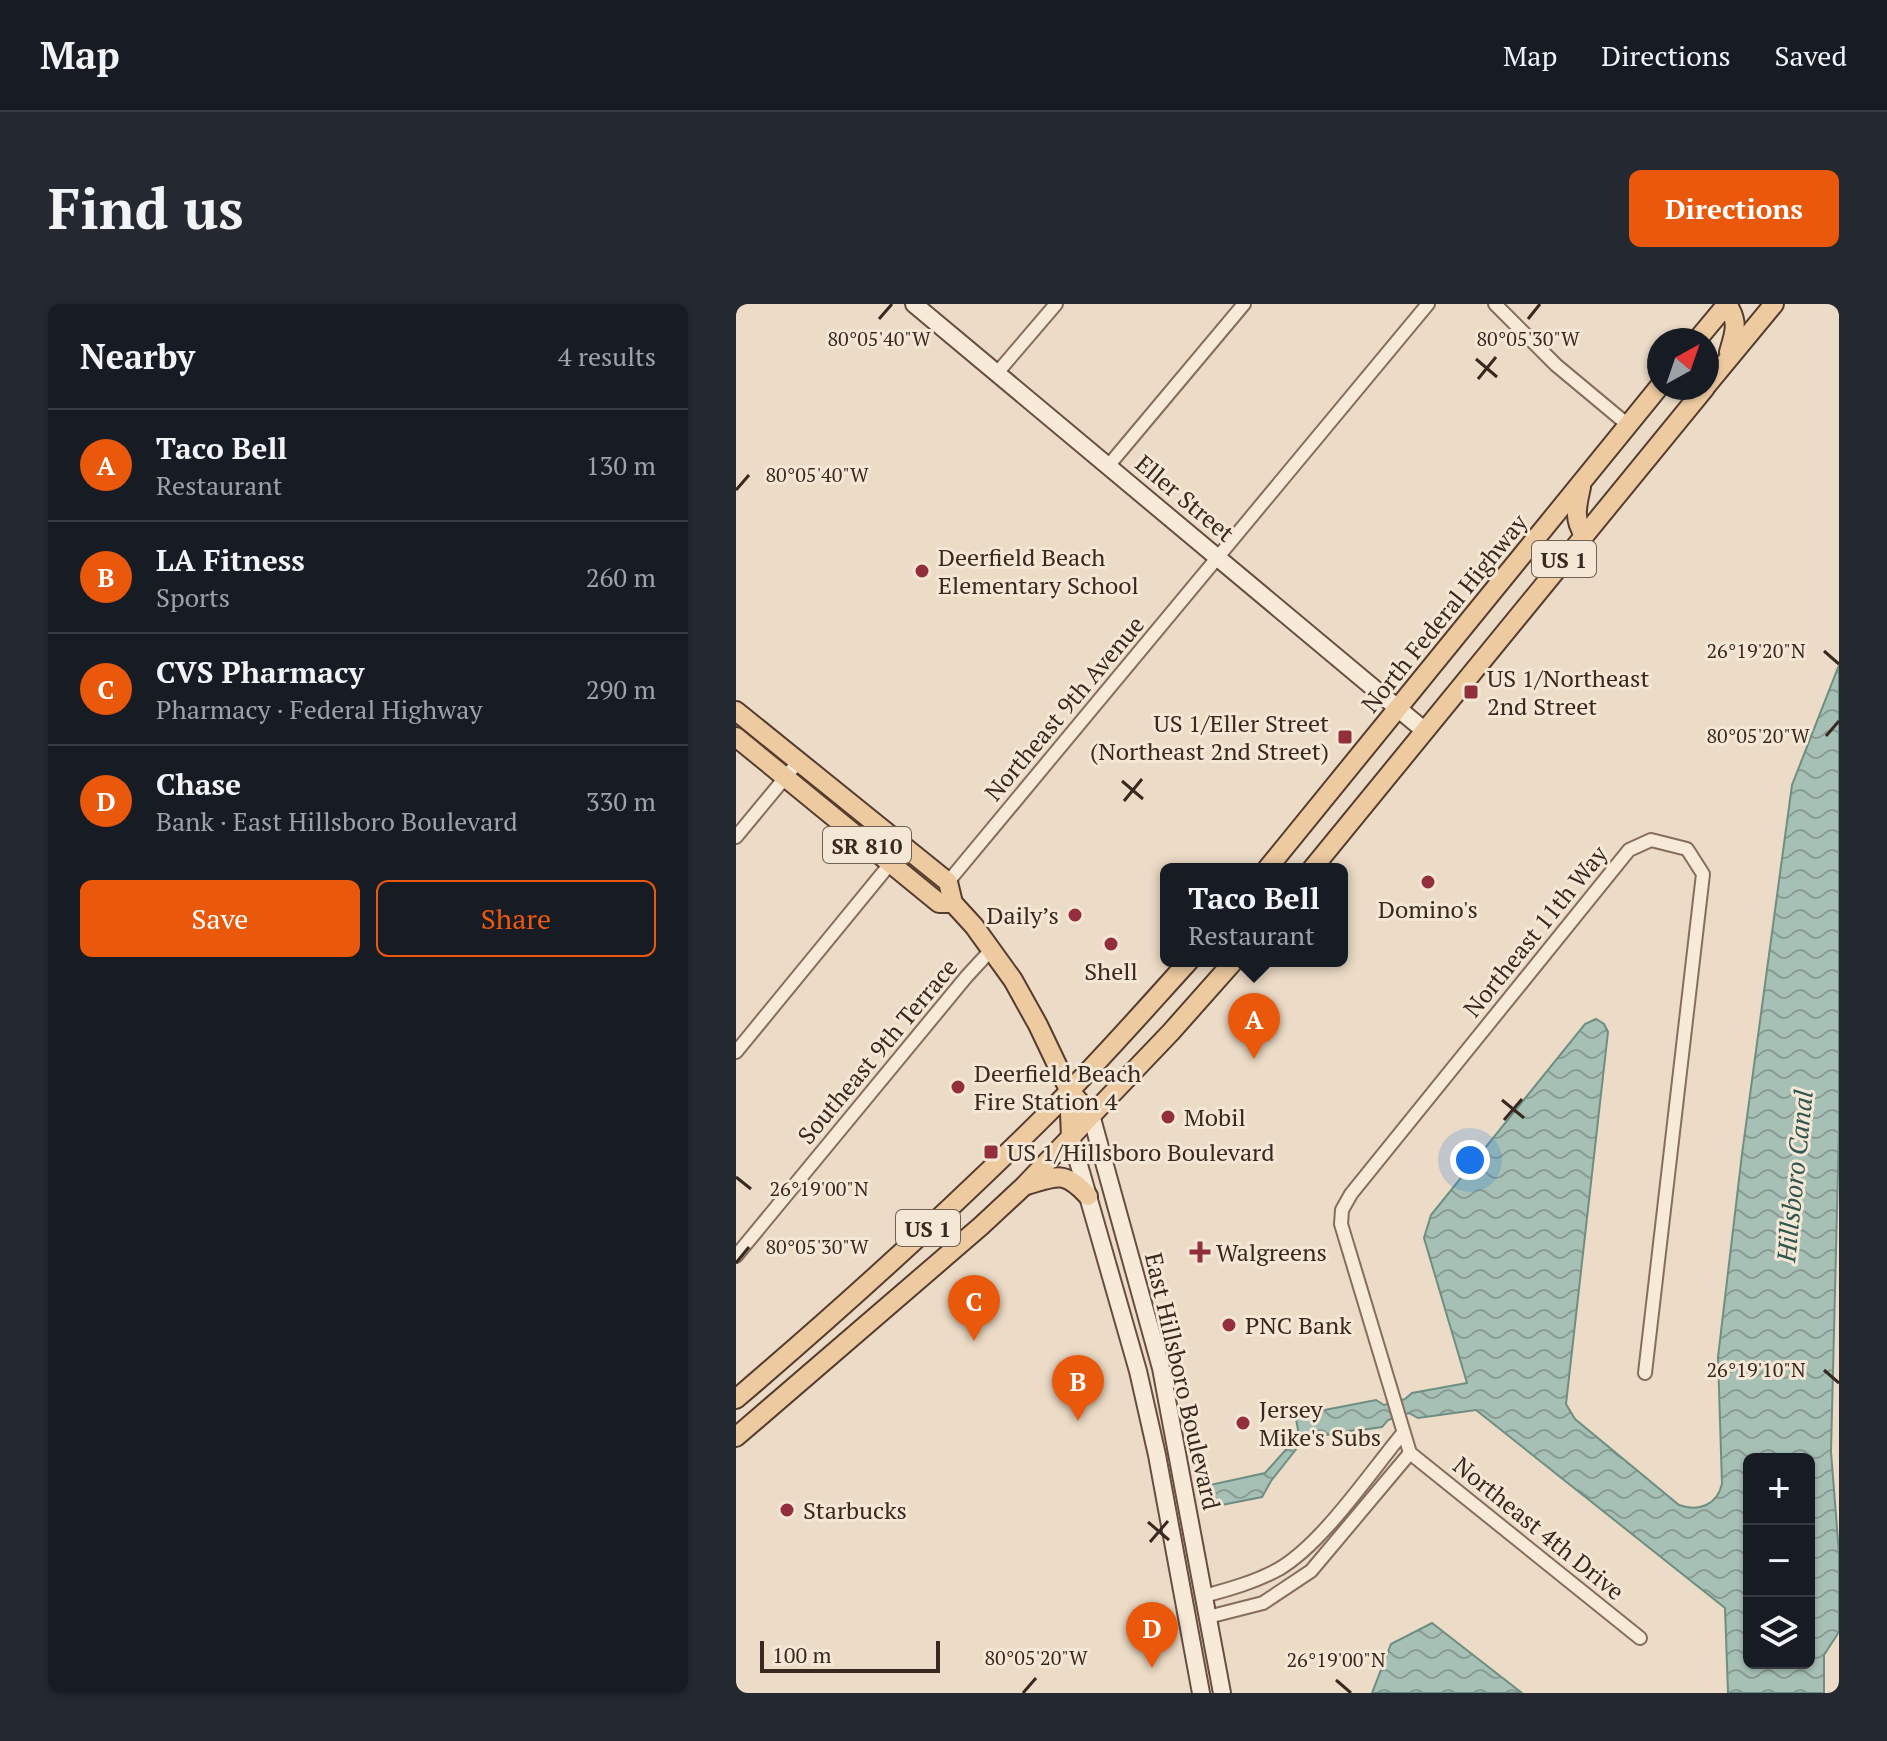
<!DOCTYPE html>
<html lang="en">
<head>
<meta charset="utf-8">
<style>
  :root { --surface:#171b24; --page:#242831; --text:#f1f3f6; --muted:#9ea1a6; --line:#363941; --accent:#ea580c }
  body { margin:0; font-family:"PT Serif",serif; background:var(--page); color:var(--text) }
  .controls { position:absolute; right:24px; bottom:24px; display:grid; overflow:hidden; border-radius:12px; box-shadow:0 2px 6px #0004 }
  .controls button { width:72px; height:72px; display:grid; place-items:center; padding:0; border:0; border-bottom:2px solid var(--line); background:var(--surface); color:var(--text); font:40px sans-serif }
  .compass { position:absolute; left:911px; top:24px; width:72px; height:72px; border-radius:50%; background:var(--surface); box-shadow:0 2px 6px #0004; rotate:40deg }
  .scale { position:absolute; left:24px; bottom:20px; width:180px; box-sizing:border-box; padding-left:8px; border:4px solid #38281f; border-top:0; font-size:22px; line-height:28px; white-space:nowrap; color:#38281f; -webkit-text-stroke:6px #f4e7d5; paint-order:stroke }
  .you { position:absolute; left:734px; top:856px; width:28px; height:28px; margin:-20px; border:6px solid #fff; border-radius:50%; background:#1a73e8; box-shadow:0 0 0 12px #1a73e833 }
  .badge { display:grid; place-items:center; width:52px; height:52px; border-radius:50%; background:var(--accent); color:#fff; font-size:26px; font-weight:700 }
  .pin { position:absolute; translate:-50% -66px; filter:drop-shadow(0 2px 4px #0008) }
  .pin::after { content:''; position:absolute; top:42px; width:28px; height:24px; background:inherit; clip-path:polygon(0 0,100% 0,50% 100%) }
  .popup { position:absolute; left:424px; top:559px; width:188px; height:104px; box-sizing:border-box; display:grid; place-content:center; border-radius:12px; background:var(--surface); filter:drop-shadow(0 2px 6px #0005); font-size:26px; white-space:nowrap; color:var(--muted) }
  .popup b { font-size:30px; color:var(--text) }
  .popup::after { content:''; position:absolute; left:50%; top:100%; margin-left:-16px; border:16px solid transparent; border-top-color:var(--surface) }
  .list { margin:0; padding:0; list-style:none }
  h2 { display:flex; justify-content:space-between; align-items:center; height:104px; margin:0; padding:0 32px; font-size:34px }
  h2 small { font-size:26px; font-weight:400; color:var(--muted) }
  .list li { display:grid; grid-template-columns:52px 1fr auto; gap:24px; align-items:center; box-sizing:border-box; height:112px; padding:0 32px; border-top:2px solid var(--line) }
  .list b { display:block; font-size:30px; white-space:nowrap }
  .list p { margin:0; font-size:26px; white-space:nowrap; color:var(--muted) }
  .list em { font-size:26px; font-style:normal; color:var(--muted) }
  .actions { display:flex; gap:16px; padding:24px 32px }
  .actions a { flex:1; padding:18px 0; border:2px solid var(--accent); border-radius:12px; text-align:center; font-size:28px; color:var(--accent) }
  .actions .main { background:var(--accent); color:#fff }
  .icon { flex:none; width:44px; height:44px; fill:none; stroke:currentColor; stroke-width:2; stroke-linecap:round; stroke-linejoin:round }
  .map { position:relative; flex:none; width:1103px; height:1389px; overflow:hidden; border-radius:12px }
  header { display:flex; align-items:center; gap:48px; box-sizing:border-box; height:112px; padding:0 40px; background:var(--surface); border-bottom:2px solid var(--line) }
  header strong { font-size:38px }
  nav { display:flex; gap:44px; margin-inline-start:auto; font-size:28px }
  .intro { display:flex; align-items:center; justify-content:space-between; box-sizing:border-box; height:192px; padding:0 48px }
  h1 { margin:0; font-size:56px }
  .button { padding:20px 36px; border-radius:12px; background:var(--accent); color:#fff; font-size:28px; font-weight:700 }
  main { display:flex; gap:48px; padding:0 48px }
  aside { flex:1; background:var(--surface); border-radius:12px; box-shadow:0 2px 6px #0004 }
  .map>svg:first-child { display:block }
  .water { fill:url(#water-waves); stroke:#6e8e82; stroke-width:2; fill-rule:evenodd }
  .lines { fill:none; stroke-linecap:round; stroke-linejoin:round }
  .street-casing { stroke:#876d5c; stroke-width:16 }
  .secondary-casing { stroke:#694e3f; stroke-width:20 }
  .primary-casing { stroke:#553c30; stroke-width:22 }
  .street { stroke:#f7ead9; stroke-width:12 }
  .secondary { stroke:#f7ead9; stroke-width:16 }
  .primary { stroke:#edcaa0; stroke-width:18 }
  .ticks { fill:none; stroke:#38281f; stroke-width:3 }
  .poi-dot { fill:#932f3d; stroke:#f4e7d5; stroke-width:3 }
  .labels { text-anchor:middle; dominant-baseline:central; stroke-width:6; stroke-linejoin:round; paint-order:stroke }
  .shield { fill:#f4e7d5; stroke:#706156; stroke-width:2 }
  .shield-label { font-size:22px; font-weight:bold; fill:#38281f }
  .street-label { font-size:24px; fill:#38281f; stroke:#f4e7d5 }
  .poi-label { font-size:24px; fill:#38281f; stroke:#f4e7d5; text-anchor:start }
  .water-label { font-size:26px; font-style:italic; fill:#2f564f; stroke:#f4e7d5 }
  .ticks-label { font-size:20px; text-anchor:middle; fill:#38281f; stroke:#f4e7d5; stroke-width:6; stroke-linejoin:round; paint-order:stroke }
</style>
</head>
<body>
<header>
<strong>Map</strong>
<nav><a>Map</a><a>Directions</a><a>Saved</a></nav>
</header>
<div class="intro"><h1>Find us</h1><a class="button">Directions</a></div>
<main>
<aside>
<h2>Nearby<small>4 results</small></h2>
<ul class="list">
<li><span class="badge">A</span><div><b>Taco Bell</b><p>Restaurant</p></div><em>130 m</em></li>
<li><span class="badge">B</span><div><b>LA Fitness</b><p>Sports</p></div><em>260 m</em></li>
<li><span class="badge">C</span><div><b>CVS Pharmacy</b><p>Pharmacy · Federal Highway</p></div><em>290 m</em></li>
<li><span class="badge">D</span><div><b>Chase</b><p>Bank · East Hillsboro Boulevard</p></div><em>330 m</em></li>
</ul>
<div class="actions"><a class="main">Save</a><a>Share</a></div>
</aside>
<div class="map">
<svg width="1103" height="1389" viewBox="0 0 1103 1389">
  <defs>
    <pattern id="water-waves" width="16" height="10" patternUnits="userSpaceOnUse" patternTransform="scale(2)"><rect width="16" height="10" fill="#a7c0b5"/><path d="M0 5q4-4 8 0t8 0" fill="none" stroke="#899c93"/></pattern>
  </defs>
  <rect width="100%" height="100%" fill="#ecdbc6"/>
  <!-- water -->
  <g class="water">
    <path d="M1103 361V827L1095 1148 1103 1249V1328L1088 1351V1389H992L989 1304 740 1106 682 1114 673 1109 652 1116 646 1123 569 1134 535 1177 526 1193 470 1204 466 1189 469 1182 529 1169 563 1131 560 1115 573 1109 640 1096 648 1101 669 1095 676 1089 731 1079 688 934 695 911 849 720 860 715 868 720 872 728 830 1100 839 1115 943 1201C963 1208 981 1201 986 1180L982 1053 1006 850 1056 481ZM1013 1155H1073V1359H1013Z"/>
    <path d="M696 1319 786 1389H636L655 1340Z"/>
  </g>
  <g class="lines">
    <defs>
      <g id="street">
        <path d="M759 0 820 61 892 121"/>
        <path d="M261 69 320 0"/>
        <path d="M373 161 508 0"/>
        <path d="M0 533 62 458"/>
        <path d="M212 578 692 0"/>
        <path d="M0 748 154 560"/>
        <path d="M0 952 231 672 256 645"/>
        <path d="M674 1149 605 920 606 906 615 890 893 546 915 536 951 545 967 570 909 1069"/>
        <path d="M674 1149 904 1334"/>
        <path d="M468 1292C494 1285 519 1278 543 1265 587 1239 633 1170 667 1129"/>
        <path d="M472 1313 527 1299 575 1267 674 1149"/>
      </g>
      <g id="secondary">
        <path d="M178 0 689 427"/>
        <path d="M355 811 425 1064 486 1389"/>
        <path d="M335 833 402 1067 421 1151 465 1389"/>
      </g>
      <g id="primary">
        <path d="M991 0C1003 18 999 28 993 48"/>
        <path d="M961 36 991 0"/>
        <path d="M971 81 1038 0"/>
        <path d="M845 183C841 202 837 214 848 231"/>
        <path d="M0 407 212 578 217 599 238 622 277 676 302 721 333 786 355 811"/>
        <path d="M0 433 203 599H217"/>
        <path d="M531 565 923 83"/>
        <path d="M576 565 969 84"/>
        <path d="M333 786 335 833"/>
        <path d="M291 881C321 872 328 866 352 892"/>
        <path d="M0 1095C104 1006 207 913 304 817 356 766 404 711 453 657"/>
        <path d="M0 1133 245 922 288 882 435 728 498 657"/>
      </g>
    </defs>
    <!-- street casing -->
    <use href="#street" class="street-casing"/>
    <!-- secondary casing -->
    <use href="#secondary" class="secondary-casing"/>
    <!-- primary casing -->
    <use href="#primary" class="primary-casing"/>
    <!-- street -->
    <use href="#street" class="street"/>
    <!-- secondary -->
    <use href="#secondary" class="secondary"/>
    <!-- primary -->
    <use href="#primary" class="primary"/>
  </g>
  <!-- ticks -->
  <path class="ticks" d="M143 15 156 0M792 15 804 0M740 55 761 73M742 75 760 53M0 186 13 171M1088 347 1103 360M1090 432 1103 417M386 477 407 495M388 497 406 475M766 796 788 814M768 816 786 795M0 873 15 885M0 959 13 943M1088 1066 1103 1079M412 1218 433 1236M414 1238 432 1217M600 1376 615 1389M287 1389 300 1374"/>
  <!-- markers -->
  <g class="poi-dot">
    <circle cx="186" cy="267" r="8"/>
    <rect x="727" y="380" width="16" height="16" rx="4"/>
    <rect x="601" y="425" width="16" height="16" rx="4"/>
    <circle cx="692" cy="578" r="8"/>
    <circle cx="339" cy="611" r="8"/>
    <circle cx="375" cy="640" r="8"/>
    <circle cx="222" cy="783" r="8"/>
    <circle cx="432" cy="813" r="8"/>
    <rect x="247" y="840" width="16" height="16" rx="4"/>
    <path d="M460 936h8v8h8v8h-8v8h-8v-8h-8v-8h8z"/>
    <circle cx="493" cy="1021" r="8"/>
    <circle cx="507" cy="1119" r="8"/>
    <circle cx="51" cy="1206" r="8"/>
  </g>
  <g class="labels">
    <!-- shield labels -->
    <g class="shield">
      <rect x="796" y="237" width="64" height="36" rx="6"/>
      <rect x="87" y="523" width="88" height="36" rx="6"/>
      <rect x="160" y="906" width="64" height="36" rx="6"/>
    </g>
    <g class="shield-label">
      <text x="828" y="255">US 1</text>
      <text x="131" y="541">SR 810</text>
      <text x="192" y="924">US 1</text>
    </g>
    <!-- street labels -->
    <g class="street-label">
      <text transform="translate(449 194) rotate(40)">Eller Street</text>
      <text transform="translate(708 309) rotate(-51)">North Federal Highway</text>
      <text transform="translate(328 404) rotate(-50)">Northeast 9th Avenue</text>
      <text transform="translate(799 627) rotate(-51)">Northeast 11th Way</text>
      <text transform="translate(141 747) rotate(-50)">Southeast 9th Terrace</text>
      <text transform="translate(447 1077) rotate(77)">East Hillsboro Boulevard</text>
      <text transform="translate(803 1224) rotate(39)">Northeast 4th Drive</text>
    </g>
    <!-- poi labels -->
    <g class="poi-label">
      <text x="202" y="253">Deerfield Beach<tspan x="202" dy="28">Elementary School</tspan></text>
      <text x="751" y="374">US 1/Northeast<tspan x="751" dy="28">2nd Street</tspan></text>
      <text x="593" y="419" text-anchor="end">US 1/Eller Street<tspan x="593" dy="28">(Northeast 2nd Street)</tspan></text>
      <text x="692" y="605" text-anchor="middle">Domino's</text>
      <text x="323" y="611" text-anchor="end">Daily’s</text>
      <text x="375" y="667" text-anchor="middle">Shell</text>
      <text x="238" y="769">Deerfield Beach<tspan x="238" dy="28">Fire Station 4</tspan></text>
      <text x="448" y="813">Mobil</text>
      <text x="271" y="848">US 1/Hillsboro Boulevard</text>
      <text x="480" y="948">Walgreens</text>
      <text x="509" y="1021">PNC Bank</text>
      <text x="523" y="1105">Jersey<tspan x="523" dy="28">Mike's Subs</tspan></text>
      <text x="67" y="1206">Starbucks</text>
    </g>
    <!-- water labels -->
    <g class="water-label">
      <text transform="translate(1058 872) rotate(-84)">Hillsboro Canal</text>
    </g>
  </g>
  <g class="ticks-label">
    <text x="143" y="42">80°05'40"W</text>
    <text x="792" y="42">80°05'30"W</text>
    <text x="81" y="178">80°05'40"W</text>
    <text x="1020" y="354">26°19'20"N</text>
    <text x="1022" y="439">80°05'20"W</text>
    <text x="83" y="892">26°19'00"N</text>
    <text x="81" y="950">80°05'30"W</text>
    <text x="1020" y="1073">26°19'10"N</text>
    <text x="300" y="1361">80°05'20"W</text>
    <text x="600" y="1363">26°19'00"N</text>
  </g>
</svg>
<div class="controls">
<button>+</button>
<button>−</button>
<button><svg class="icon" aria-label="layers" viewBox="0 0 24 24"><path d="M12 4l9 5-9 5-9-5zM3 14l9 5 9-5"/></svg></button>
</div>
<svg class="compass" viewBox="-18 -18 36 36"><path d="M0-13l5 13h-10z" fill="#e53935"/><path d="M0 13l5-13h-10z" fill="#9ea1a6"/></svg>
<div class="scale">100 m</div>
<div class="you"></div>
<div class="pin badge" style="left:518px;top:755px">A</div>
<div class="popup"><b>Taco Bell</b>Restaurant</div>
<div class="pin badge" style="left:342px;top:1117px">B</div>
<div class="pin badge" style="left:238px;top:1037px">C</div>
<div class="pin badge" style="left:416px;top:1364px">D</div>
</div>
</main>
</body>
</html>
